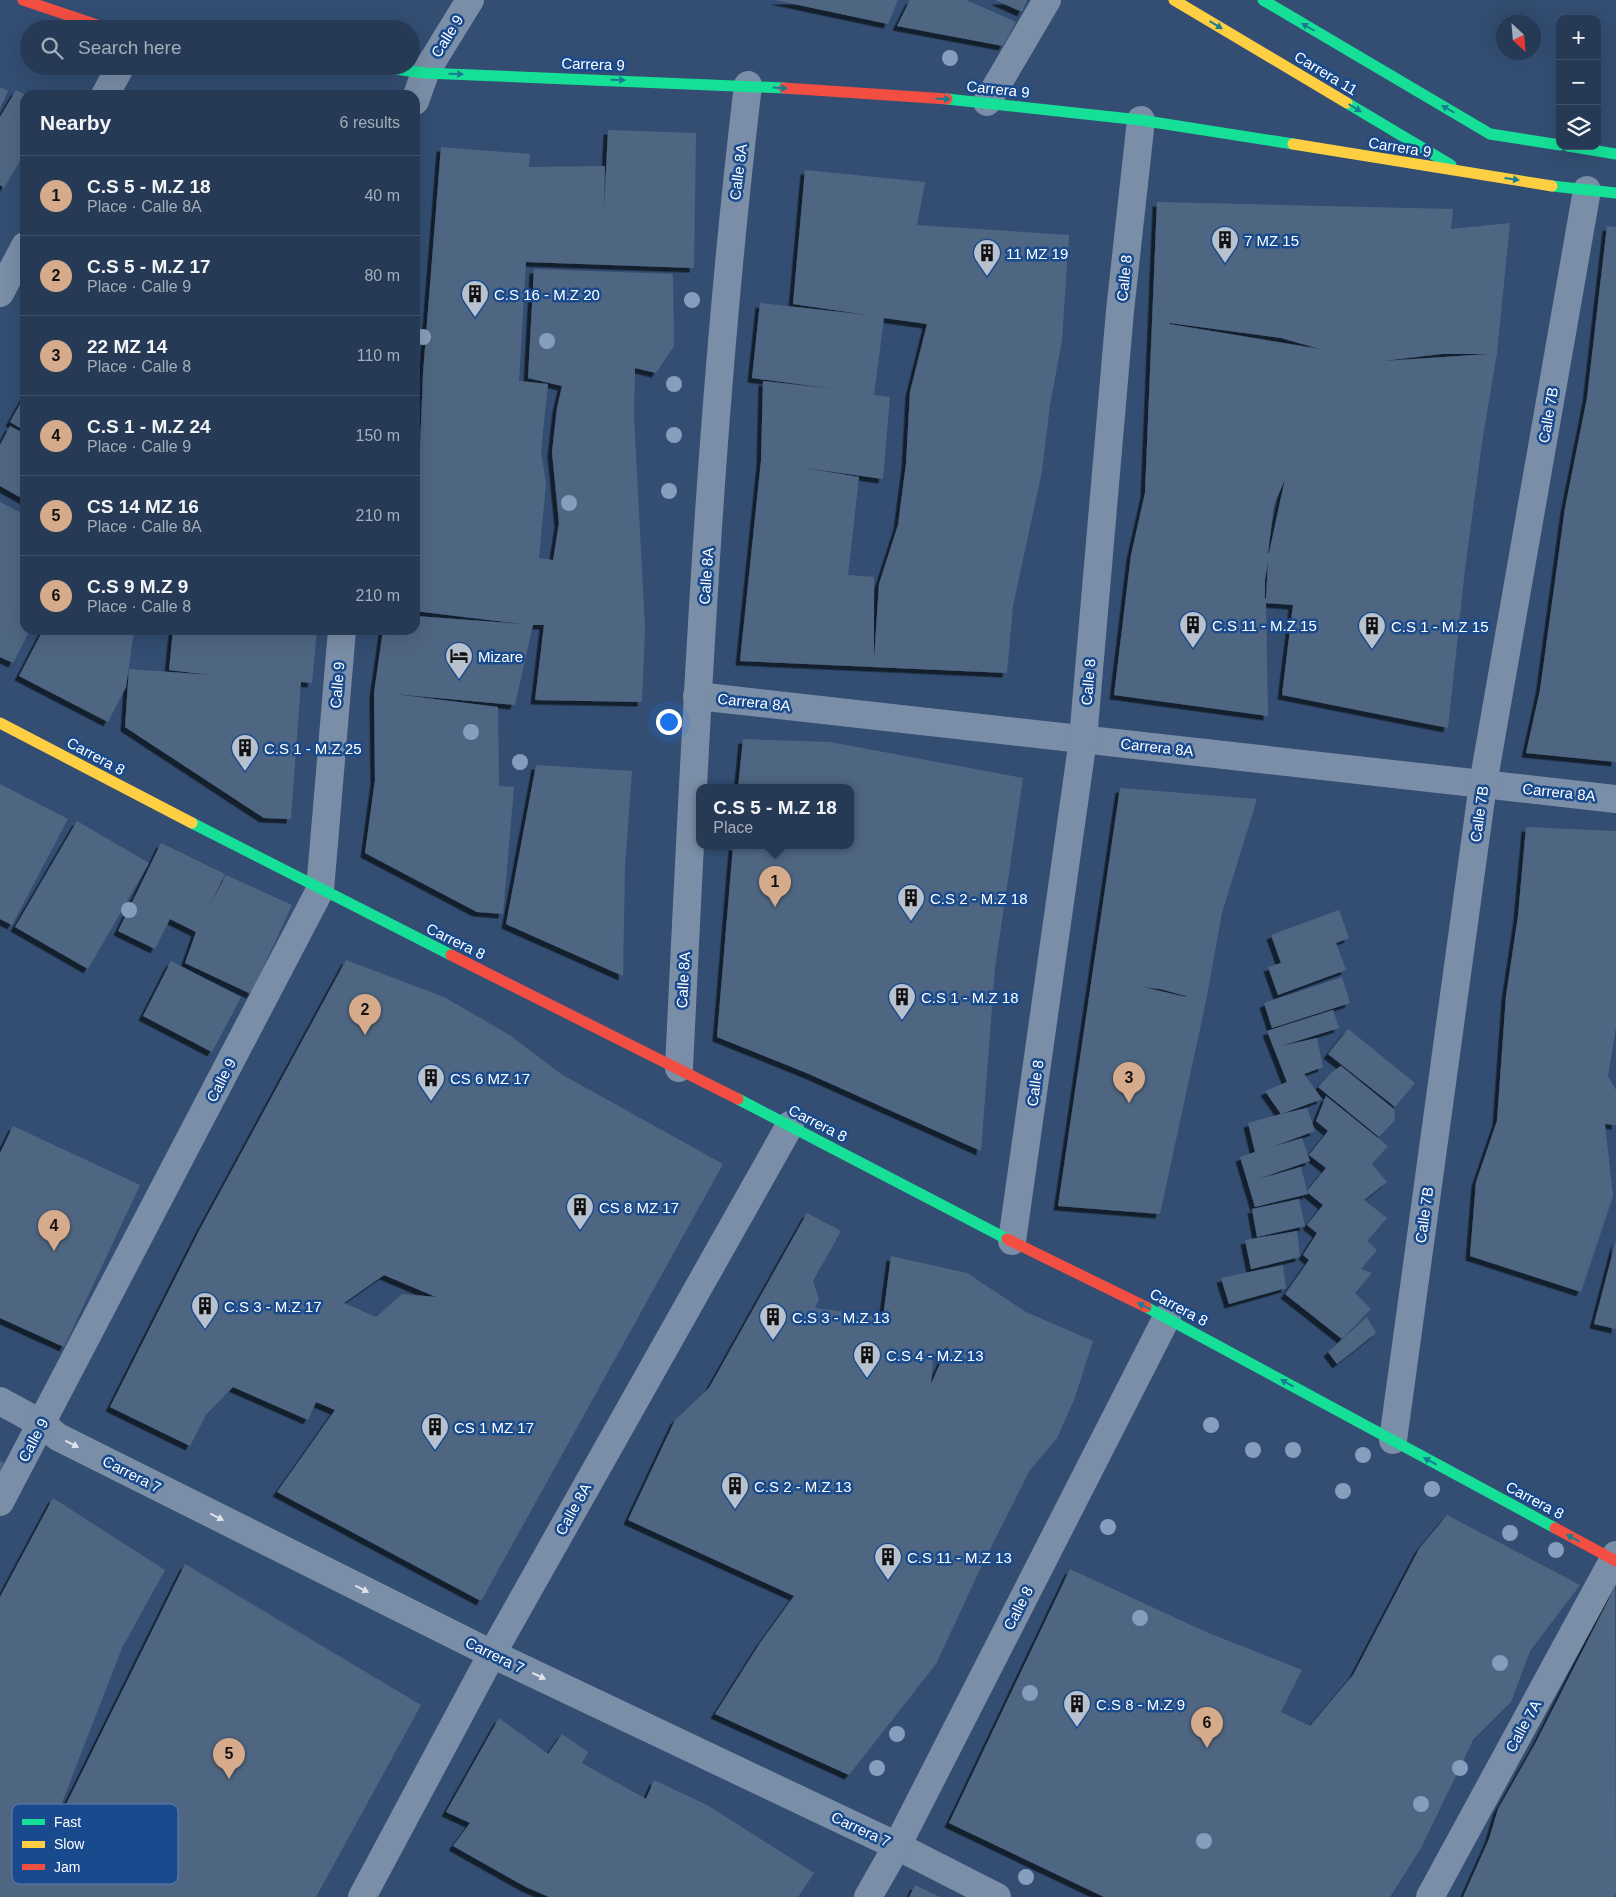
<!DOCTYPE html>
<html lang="en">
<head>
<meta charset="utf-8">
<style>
  :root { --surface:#263a56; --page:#324560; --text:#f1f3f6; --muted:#a4adb9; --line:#42546c; --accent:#d6ab8b }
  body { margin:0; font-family:Helvetica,sans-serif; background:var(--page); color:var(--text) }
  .controls { position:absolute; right:15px; top:15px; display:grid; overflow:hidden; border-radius:10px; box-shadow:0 5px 20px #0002 }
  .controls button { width:45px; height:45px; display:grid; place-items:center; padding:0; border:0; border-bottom:1px solid var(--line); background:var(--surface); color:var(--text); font:25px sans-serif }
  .compass { position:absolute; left:1496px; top:15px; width:45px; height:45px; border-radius:50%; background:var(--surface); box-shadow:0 5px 20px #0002; rotate:154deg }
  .you { position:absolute; left:668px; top:721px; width:18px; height:18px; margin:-12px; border:4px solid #fff; border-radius:50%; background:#1a73e8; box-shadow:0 0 0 8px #1a73e833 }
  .badge { display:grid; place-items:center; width:32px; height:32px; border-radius:50%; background:var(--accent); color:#111; font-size:16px; font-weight:700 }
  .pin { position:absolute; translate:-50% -41px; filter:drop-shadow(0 1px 2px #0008) }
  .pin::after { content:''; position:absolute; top:26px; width:18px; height:15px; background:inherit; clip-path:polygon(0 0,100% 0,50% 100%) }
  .popup { position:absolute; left:696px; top:784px; width:158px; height:65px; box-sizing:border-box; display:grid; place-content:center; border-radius:10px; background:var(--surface); filter:drop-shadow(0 1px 4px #0005); font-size:16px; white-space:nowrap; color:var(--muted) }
  .popup b { font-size:19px; color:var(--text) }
  .popup::after { content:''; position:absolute; left:50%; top:100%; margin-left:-10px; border:10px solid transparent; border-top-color:var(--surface) }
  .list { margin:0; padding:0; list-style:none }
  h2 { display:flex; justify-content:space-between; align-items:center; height:65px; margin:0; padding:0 20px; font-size:21px }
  h2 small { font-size:16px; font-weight:400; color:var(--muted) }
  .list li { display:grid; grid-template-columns:32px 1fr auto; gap:15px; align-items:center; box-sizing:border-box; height:80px; padding:0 20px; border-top:1px solid var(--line) }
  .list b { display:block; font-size:19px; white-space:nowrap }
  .list p { margin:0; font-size:16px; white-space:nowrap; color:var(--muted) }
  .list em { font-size:16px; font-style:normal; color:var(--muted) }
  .icon { flex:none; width:28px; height:28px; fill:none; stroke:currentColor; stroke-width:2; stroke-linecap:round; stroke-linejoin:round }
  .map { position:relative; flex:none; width:1616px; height:1897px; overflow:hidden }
  .search { position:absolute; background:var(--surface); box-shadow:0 5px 20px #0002; left:20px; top:20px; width:400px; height:55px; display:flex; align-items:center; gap:12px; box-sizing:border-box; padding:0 18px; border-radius:28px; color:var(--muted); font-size:19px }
  .panel { position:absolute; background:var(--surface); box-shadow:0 5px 20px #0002; left:20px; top:90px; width:400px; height:545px; border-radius:15px }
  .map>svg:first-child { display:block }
  .building { fill:#506682; fill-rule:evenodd; filter:url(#shadow) }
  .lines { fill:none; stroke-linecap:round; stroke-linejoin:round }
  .street { stroke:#7a8ea7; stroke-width:28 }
  .fast { stroke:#16e098; stroke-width:11 }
  .slow { stroke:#ffcf43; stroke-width:11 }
  .jam { stroke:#f24e42; stroke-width:11 }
  .tree { fill:#869ebd }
  .oneway { fill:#177e91 }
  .oneway2 { fill:#dee3e9 }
  .labels { text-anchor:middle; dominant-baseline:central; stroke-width:5; stroke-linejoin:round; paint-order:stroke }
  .street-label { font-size:15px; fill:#fff; stroke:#184a8d }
  .poi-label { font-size:15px; fill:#fff; stroke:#184a8d; text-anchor:start }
  .key { fill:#184a8d; stroke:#5d80af; stroke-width:1 }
  .key-label { font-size:14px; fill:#fff }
</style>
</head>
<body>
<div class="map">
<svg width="1616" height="1897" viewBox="0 0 1616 1897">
  <defs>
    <filter id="shadow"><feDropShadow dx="-4.5" dy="4.5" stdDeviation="0" flood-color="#0009"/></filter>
  </defs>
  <rect width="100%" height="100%" fill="#334e72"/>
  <!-- building -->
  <g class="building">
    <path d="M775 0H898L888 24Z"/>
    <path d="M910 0H966L1016 22 1003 46 897 26Z"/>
    <path d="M995 0H1027L1022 12Z"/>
    <path d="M0 87 8 91 0 108Z"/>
    <path d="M16 90 25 95V153L4 188 0 185V117Z"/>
    <path d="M608 130 696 133 694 268 526 262 519 381 548 384 541 451 546 484 539 558 553 560 552 567 559 523 552 452 557 408 562 386 528 378 534 269 673 274 674 346 656 373 635 368 634 415 645 629 642 702 535 700 544 625H533L515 705 394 694 498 707 499 786 514 787 503 914 477 912 365 853 375 780 374 693 383 630H415V616L523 624 415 611V519L419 474 423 373 441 147 530 154 529 167 605 166 604 212Z"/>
    <path d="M805 170 925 182 917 225 1069 235 1062 340 1050 405 1042 471 1013 606 1007 673 740 661 761 461 763 381 835 389 752 378 760 303 868 315 793 304ZM884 318 927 324 910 392 906 464 898 525 879 584 874 661V577L848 575 859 477 798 467 883 479 890 397 874 395Z"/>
    <path d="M1157 202 1453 209 1451 229 1510 223 1497 353 1483 436 1465 569 1448 728 1282 695 1293 605 1266 603 1268 716 1114 695 1131 555 1145 493ZM1170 323 1281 338 1320 349 1169 324ZM1441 354H1490L1383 361ZM1285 479 1269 553H1268L1274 505ZM1268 561 1266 598H1265V580Z"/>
    <path d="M1607 226 1616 227V762L1526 753 1540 690 1565 508 1587 398Z"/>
    <path d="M25 395V431L10 422Z"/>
    <path d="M10 426 25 434V500L0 486V445Z"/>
    <path d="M0 502 25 515V630H30L13 663 0 657Z"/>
    <path d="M43 630H134L126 687 108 722 19 676Z"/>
    <path d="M173 630H317L312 683 301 682 291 819 264 818 125 727 129 669 211 675 169 670Z"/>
    <path d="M743 739 830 742 1023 778 995 968 981 1151 809 1074 717 1037 733 846H850V788H738Z"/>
    <path d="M536 765 632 771 625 866 623 976 506 924Z"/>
    <path d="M0 784 68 819 12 925 0 919Z"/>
    <path d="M1120 788 1257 799 1222 913 1206 1001 1160 1214 1058 1206ZM1143 987 1160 989 1186 996V997Z"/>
    <path d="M77 821 149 863 88 969 15 927Z"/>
    <path d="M1526 827 1616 831V1027L1608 1076 1616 1090V1125L1605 1124 1613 1196 1581 1292 1470 1256 1476 1182 1497 1121 1506 996 1518 916Z"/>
    <path d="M161 843 225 874 210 905 226 875 292 905 251 994 185 963 196 932 170 919 155 949 118 931Z"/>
    <path d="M1339 910 1349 938 1336 943 1346 970 1278 995 1268 967 1281 963 1271 935Z"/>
    <path d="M346 960 444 997 511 1036 561 1074 723 1164 481 1601 277 1492 335 1410 316 1402 308 1420 233 1387 206 1415 190 1446 110 1407 200 1229ZM384 1275 436 1297 402 1294 376 1317 344 1303Z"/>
    <path d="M171 961 241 997 212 1052 143 1016Z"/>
    <path d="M1342 977 1350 1003 1272 1028 1264 1003Z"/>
    <path d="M1333 1010 1339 1028 1281 1046 1317 1038 1323 1067 1304 1074 1322 1099 1281 1114 1307 1108 1315 1131 1272 1147 1302 1138 1310 1161 1258 1179 1301 1167 1307 1191 1326 1168 1309 1155 1328 1131 1316 1121 1326 1096 1388 1146 1372 1164 1387 1182 1364 1200 1387 1218 1367 1241 1377 1250 1361 1269 1372 1273 1355 1293 1371 1309 1342 1339 1285 1294 1309 1260 1303 1255 1317 1233 1307 1225 1323 1205 1307 1192 1308 1194 1255 1207 1240 1157 1255 1152 1248 1123 1281 1114 1265 1091 1287 1082 1267 1031Z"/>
    <path d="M1348 1029 1415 1083 1395 1107 1328 1054Z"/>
    <path d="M1341 1066 1394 1109 1395 1120 1379 1137 1318 1087 1331 1073Z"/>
    <path d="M13 1126 140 1185 64 1347 0 1318V1153Z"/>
    <path d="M1299 1199 1305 1226 1257 1237 1252 1209Z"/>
    <path d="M807 1213 841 1231 813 1281 819 1299 815 1308 883 1317 891 1256 967 1273 1026 1312 1093 1341 1074 1400 1057 1438 1030 1470 982 1565 936 1664 849 1775 715 1714 760 1643 794 1596 628 1520 675 1420 709 1388ZM948 1346 931 1384 933 1358Z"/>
    <path d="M1297 1231 1300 1257 1251 1269 1245 1240Z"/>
    <path d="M1616 1240V1329L1594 1324Z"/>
    <path d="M1283 1265 1286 1288 1229 1304 1221 1278Z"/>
    <path d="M1367 1317 1376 1333 1337 1364 1328 1352Z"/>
    <path d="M0 1461 4 1463 0 1472Z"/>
    <path d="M53 1498 165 1570 122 1648 44 1849 185 1564 421 1705 316 1897H0V1597Z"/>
    <path d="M1447 1515 1580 1585 1530 1651 1511 1702 1473 1740 1421 1848 1390 1897H1104L949 1823 1070 1569 1206 1632 1302 1670 1281 1712 1310 1726 1353 1675 1419 1549Z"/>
    <path d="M1615 1587 1616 1893 1614 1897H1463L1489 1839 1498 1809 1536 1742Z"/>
    <path d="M499 1718 548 1754 562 1734 588 1752 582 1763 646 1799 654 1780 707 1805 814 1873 798 1897H549L526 1887 453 1846 470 1823 446 1812Z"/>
    <path d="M915 1885 940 1897H909Z"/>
  </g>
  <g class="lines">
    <!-- street -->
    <g class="street">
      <path d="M105 95 121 66"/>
      <path d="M415 101 425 73 470 0"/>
      <path d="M987 102 1047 0"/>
      <path d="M0 293 25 246"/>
      <path d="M697 696 1616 799"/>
      <path d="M679 1068C695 740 709 411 748 85"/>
      <path d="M1012 1241 1083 739 1120 311 1141 120"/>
      <path d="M0 1401 42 1424 58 1437 492 1654 897 1846 997 1897"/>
      <path d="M1393 1440 1483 784 1587 190"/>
      <path d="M0 1502 320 890 342 630"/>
      <path d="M362 1897 492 1654 790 1125"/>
      <path d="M868 1897 897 1846 1167 1317"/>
      <path d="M1430 1897 1616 1555"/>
    </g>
    <!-- fast -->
    <g class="fast">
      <path d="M1263 0 1490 134 1560 145"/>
      <path d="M372 66 425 73 784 88"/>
      <path d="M947 99 1140 120 1293 144"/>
      <path d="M1347 103 1451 165"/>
      <path d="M1568 146 1616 154"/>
      <path d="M1552 186 1616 193"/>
      <path d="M192 823 451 955"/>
      <path d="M738 1099 1007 1239"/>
      <path d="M1146 1307 1555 1528"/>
    </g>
    <!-- slow -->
    <g class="slow">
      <path d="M1174 0 1347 103"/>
      <path d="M1293 144 1552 186"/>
      <path d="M0 723 192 823"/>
    </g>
    <!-- jam -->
    <g class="jam">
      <path d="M23 0 109 29"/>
      <path d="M784 88 947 99"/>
      <path d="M451 955 738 1099"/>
      <path d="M1007 1239 1146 1307"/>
      <path d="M1555 1528 1616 1561"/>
    </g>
  </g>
  <!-- trees -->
  <g class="tree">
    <circle cx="950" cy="58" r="8"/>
    <circle cx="692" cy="300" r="8"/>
    <circle cx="423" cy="337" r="8"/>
    <circle cx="547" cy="341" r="8"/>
    <circle cx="674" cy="384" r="8"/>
    <circle cx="674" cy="435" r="8"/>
    <circle cx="669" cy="491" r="8"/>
    <circle cx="569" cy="503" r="8"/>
    <circle cx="471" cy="732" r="8"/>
    <circle cx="520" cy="762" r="8"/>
    <circle cx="129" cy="910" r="8"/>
    <circle cx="1211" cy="1425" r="8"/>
    <circle cx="1253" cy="1450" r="8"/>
    <circle cx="1293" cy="1450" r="8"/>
    <circle cx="1363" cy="1455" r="8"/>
    <circle cx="1432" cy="1489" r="8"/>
    <circle cx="1343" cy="1491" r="8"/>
    <circle cx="1108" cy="1527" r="8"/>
    <circle cx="1510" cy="1533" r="8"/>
    <circle cx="1556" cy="1550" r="8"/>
    <circle cx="1140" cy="1618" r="8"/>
    <circle cx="1500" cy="1663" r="8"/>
    <circle cx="1030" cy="1693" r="8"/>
    <circle cx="897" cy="1734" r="8"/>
    <circle cx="877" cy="1768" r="8"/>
    <circle cx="1460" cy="1768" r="8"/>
    <circle cx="1421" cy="1804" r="8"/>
    <circle cx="1204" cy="1841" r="8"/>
    <circle cx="1026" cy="1877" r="8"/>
  </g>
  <!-- one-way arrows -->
  <defs><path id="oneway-solid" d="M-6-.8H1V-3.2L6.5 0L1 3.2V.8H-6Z" transform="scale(1.25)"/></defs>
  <g class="oneway">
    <use href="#oneway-solid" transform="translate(1216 25) rotate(31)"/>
    <use href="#oneway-solid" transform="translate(1308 27) rotate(-150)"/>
    <use href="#oneway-solid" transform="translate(456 74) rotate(2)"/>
    <use href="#oneway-solid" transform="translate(618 80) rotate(2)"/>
    <use href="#oneway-solid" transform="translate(780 88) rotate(4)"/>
    <use href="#oneway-solid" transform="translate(943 99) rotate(4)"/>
    <use href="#oneway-solid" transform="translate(1355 108) rotate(31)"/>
    <use href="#oneway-solid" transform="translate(1448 109) rotate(-150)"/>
    <use href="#oneway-solid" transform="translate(1512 179) rotate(8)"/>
    <use href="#oneway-solid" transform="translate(1144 1306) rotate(-154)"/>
    <use href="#oneway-solid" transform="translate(1287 1383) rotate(-151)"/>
    <use href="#oneway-solid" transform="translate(1430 1461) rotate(-152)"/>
    <use href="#oneway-solid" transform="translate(1573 1538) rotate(-152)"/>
  </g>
  <g class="oneway2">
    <use href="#oneway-solid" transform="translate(72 1444) rotate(27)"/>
    <use href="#oneway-solid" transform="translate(217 1517) rotate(27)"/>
    <use href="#oneway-solid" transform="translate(362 1589) rotate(27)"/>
    <use href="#oneway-solid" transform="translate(539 1676) rotate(25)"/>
  </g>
  <!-- icons -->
  <defs>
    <symbol id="building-pin" viewBox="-11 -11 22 30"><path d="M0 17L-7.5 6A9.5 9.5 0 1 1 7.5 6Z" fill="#b8c1ce" stroke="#184a8d"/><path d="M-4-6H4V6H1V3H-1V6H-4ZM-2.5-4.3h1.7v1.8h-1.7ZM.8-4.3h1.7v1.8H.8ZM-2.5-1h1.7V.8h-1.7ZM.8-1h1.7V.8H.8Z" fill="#111"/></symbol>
    <symbol id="hotel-pin" viewBox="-11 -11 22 30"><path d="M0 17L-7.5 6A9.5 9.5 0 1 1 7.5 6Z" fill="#b8c1ce" stroke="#184a8d"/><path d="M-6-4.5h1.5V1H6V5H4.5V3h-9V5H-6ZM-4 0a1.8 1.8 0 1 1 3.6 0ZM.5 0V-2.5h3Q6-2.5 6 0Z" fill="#111"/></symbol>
  </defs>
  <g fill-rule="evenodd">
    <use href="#building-pin" x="1209" y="224" width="32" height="43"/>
    <use href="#building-pin" x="971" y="237" width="32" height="43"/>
    <use href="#building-pin" x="459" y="278" width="32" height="43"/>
    <use href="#building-pin" x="1177" y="609" width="32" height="43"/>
    <use href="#building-pin" x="1356" y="610" width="32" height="43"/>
    <use href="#hotel-pin" x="443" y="640" width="32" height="43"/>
    <use href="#building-pin" x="229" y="732" width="32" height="43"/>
    <use href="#building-pin" x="895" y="882" width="32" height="43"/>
    <use href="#building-pin" x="886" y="981" width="32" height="43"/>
    <use href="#building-pin" x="415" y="1062" width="32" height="43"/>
    <use href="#building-pin" x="564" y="1191" width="32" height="43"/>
    <use href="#building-pin" x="189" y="1290" width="32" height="43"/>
    <use href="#building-pin" x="757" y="1301" width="32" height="43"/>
    <use href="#building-pin" x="851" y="1339" width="32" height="43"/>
    <use href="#building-pin" x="419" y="1411" width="32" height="43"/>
    <use href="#building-pin" x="719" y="1470" width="32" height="43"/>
    <use href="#building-pin" x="872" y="1541" width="32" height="43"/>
    <use href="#building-pin" x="1061" y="1688" width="32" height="43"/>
  </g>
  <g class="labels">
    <!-- street labels -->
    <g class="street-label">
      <text transform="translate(447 36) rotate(-58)">Calle 9</text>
      <text transform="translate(593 64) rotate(2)">Carrera 9</text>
      <text transform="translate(1326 73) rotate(31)">Carrera 11</text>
      <text transform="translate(998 89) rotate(6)">Carrera 9</text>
      <text transform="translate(1400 147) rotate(9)">Carrera 9</text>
      <text transform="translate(738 172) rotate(-83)">Calle 8A</text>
      <text transform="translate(1124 278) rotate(-84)">Calle 8</text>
      <text transform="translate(1548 415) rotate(-80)">Calle 7B</text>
      <text transform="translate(706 576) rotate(-86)">Calle 8A</text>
      <text transform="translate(1088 682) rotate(-85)">Calle 8</text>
      <text transform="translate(337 685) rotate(-85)">Calle 9</text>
      <text transform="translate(754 702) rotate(6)">Carrera 8A</text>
      <text transform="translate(1157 747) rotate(6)">Carrera 8A</text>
      <text transform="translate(96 756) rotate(28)">Carrera 8</text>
      <text transform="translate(1559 792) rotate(6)">Carrera 8A</text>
      <text transform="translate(1479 814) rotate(-82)">Calle 7B</text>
      <text transform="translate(456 941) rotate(26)">Carrera 8</text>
      <text transform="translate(683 980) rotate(-87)">Calle 8A</text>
      <text transform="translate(221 1080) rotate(-63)">Calle 9</text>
      <text transform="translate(1035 1083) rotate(-82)">Calle 8</text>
      <text transform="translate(818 1123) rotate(27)">Carrera 8</text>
      <text transform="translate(1424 1215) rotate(-82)">Calle 7B</text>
      <text transform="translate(1179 1307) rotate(28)">Carrera 8</text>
      <text transform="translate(33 1440) rotate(-62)">Calle 9</text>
      <text transform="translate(132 1474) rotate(27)">Carrera 7</text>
      <text transform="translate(1535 1500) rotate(28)">Carrera 8</text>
      <text transform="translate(573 1509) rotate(-61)">Calle 8A</text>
      <text transform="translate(1018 1608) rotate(-63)">Calle 8</text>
      <text transform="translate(495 1655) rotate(26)">Carrera 7</text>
      <text transform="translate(1523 1726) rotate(-61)">Calle 7A</text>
      <text transform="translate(861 1829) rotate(25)">Carrera 7</text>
    </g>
    <!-- poi labels -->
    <g class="poi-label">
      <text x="1244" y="240">7 MZ 15</text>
      <text x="1006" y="253">11 MZ 19</text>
      <text x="494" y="294">C.S 16 - M.Z 20</text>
      <text x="1212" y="625">C.S 11 - M.Z 15</text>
      <text x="1391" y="626">C.S 1 - M.Z 15</text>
      <text x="478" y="656">Mizare</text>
      <text x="264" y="748">C.S 1 - M.Z 25</text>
      <text x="930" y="898">C.S 2 - M.Z 18</text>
      <text x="921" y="997">C.S 1 - M.Z 18</text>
      <text x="450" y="1078">CS 6 MZ 17</text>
      <text x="599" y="1207">CS 8 MZ 17</text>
      <text x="224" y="1306">C.S 3 - M.Z 17</text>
      <text x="792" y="1317">C.S 3 - M.Z 13</text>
      <text x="886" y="1355">C.S 4 - M.Z 13</text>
      <text x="454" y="1427">CS 1 MZ 17</text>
      <text x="754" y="1486">C.S 2 - M.Z 13</text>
      <text x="907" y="1557">C.S 11 - M.Z 13</text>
      <text x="1096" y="1704">C.S 8 - M.Z 9</text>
    </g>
  </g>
  <!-- legend -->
  <rect x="12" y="1804" width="166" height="80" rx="8" class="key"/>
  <rect x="22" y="1819" width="23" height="6" fill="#16e098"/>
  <rect x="22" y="1841" width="23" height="7" fill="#ffcf43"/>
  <rect x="22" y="1864" width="23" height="6" fill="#f24e42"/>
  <g class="key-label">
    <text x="54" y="1827">Fast</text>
    <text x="54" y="1849">Slow</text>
    <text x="54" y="1872">Jam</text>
  </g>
</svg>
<div class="controls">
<button>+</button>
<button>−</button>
<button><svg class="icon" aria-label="layers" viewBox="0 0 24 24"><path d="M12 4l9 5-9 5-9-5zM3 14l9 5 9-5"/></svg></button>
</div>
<svg class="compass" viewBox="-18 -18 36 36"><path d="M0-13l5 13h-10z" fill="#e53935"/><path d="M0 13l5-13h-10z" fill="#a4adb9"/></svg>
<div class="you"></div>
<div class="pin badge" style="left:775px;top:907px">1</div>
<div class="popup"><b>C.S 5 - M.Z 18</b>Place</div>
<div class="pin badge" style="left:365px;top:1035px">2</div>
<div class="pin badge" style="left:1129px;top:1103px">3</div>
<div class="pin badge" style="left:54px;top:1251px">4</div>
<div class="pin badge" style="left:229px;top:1779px">5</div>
<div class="pin badge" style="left:1207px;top:1748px">6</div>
<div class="search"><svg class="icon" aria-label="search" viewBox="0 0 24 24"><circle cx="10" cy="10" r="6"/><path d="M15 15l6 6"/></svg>Search here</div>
<section class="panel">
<h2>Nearby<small>6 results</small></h2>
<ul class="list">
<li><span class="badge">1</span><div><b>C.S 5 - M.Z 18</b><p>Place · Calle 8A</p></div><em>40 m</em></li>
<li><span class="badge">2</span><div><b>C.S 5 - M.Z 17</b><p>Place · Calle 9</p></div><em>80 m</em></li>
<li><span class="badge">3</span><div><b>22 MZ 14</b><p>Place · Calle 8</p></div><em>110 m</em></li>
<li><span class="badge">4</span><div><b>C.S 1 - M.Z 24</b><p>Place · Calle 9</p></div><em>150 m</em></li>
<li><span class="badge">5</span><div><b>CS 14 MZ 16</b><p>Place · Calle 8A</p></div><em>210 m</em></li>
<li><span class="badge">6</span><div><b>C.S 9 M.Z 9</b><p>Place · Calle 8</p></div><em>210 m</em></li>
</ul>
</section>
</div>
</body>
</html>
